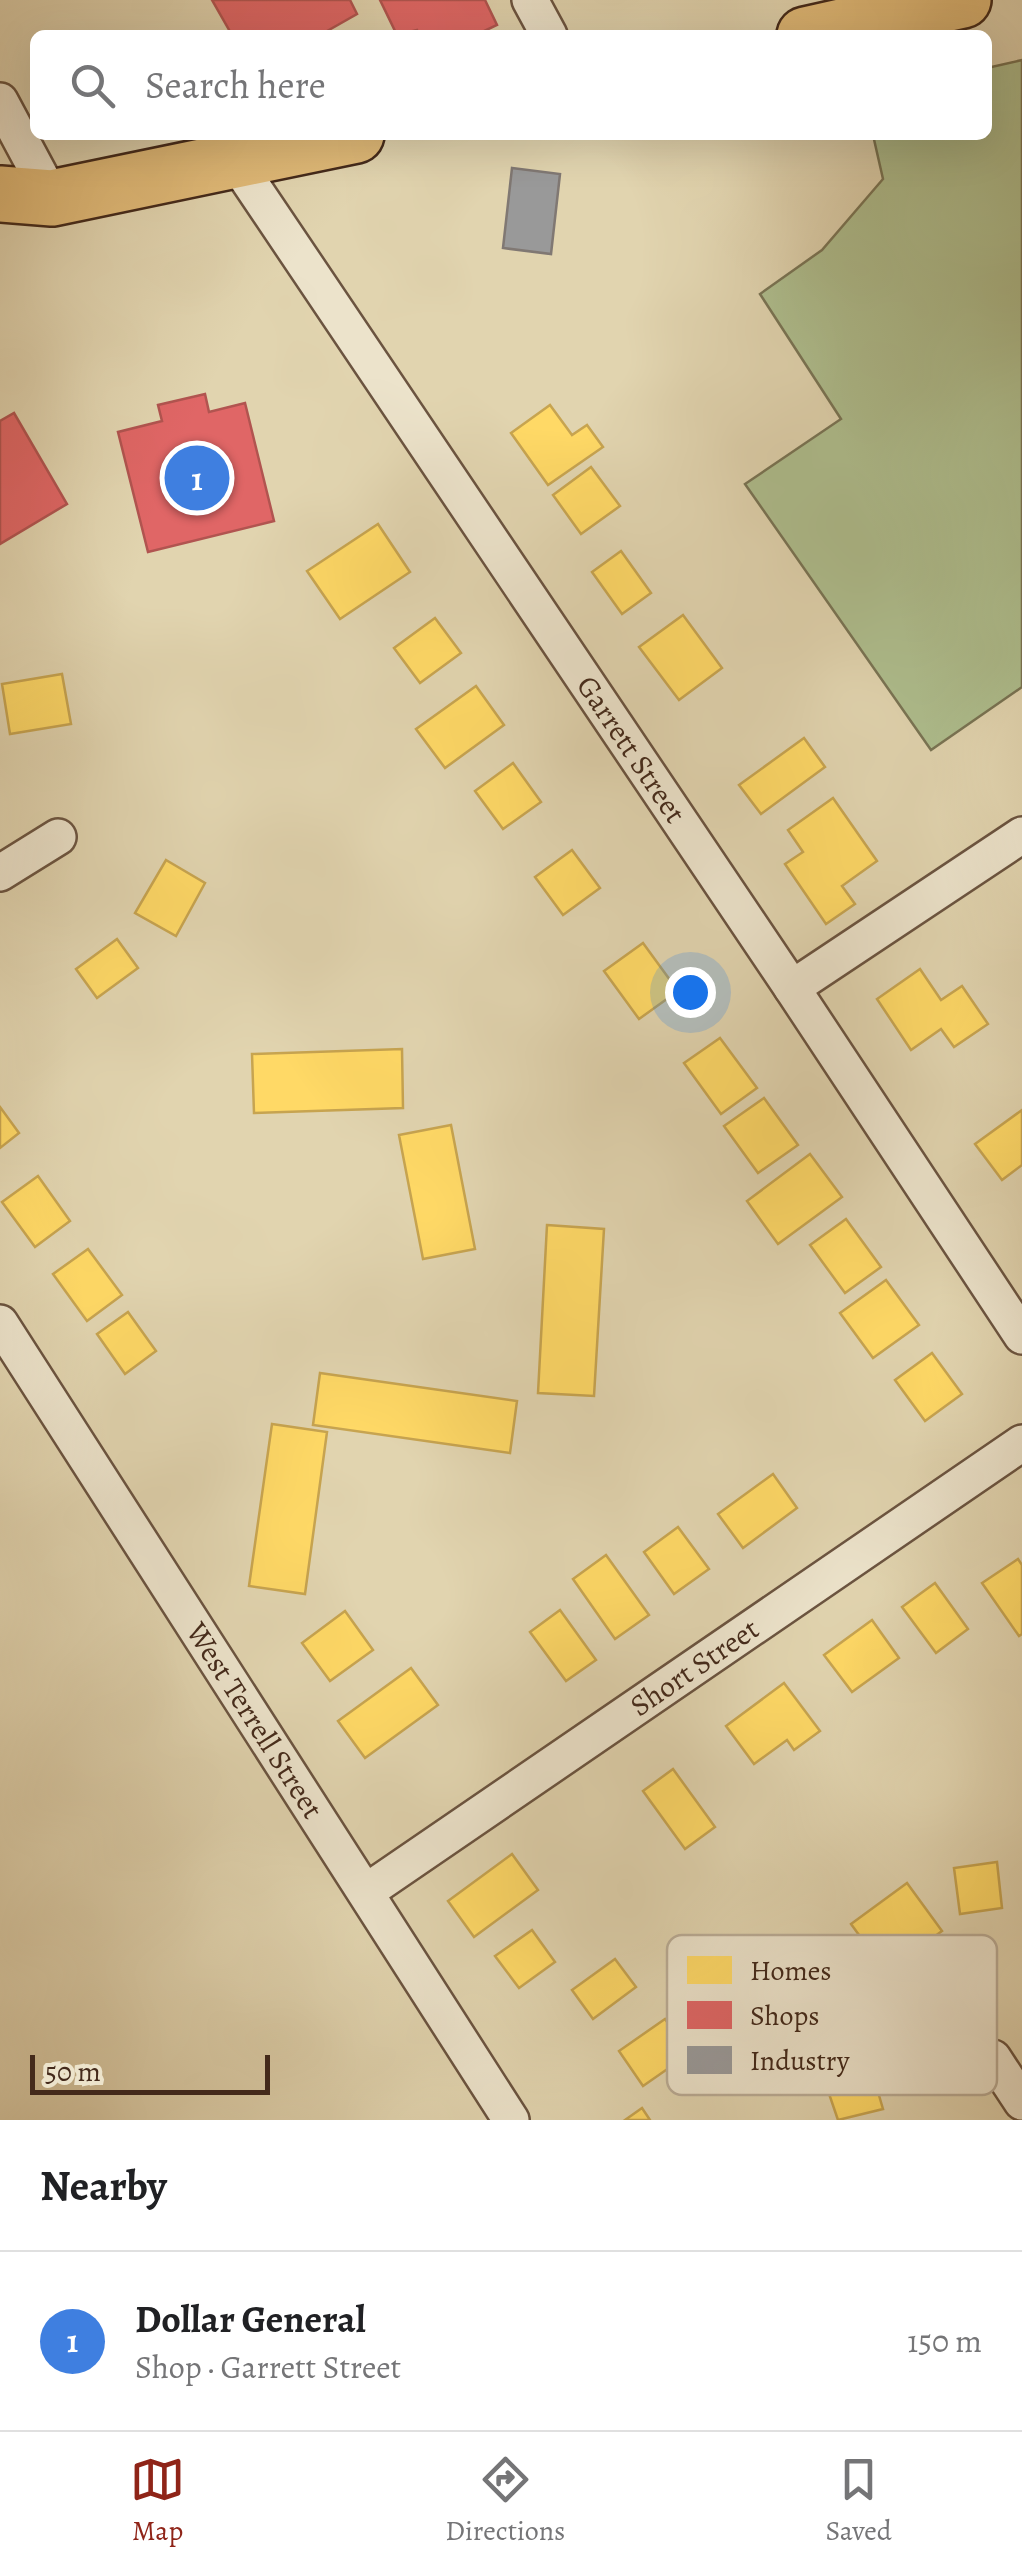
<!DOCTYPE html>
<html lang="en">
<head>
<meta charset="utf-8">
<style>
  :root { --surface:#fff; --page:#f6f6f6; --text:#202124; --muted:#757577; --line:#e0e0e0; --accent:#8f2418 }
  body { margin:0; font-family:Alegreya,serif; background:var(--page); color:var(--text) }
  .scale { position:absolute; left:30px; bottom:25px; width:240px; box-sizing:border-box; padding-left:10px; border:5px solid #442a1b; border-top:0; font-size:28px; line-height:35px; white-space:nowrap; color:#442a1b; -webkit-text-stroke:8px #ece3cb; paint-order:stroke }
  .you { position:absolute; left:690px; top:992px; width:35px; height:35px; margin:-25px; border:8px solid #fff; border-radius:50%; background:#1a73e8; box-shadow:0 0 0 15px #1a73e833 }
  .badge { display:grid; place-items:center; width:65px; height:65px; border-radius:50%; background:var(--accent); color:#fff; font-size:32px; font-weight:700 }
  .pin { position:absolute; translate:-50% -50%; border:5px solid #fff; box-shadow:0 2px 10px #0006 }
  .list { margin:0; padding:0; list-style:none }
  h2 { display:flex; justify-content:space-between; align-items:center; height:130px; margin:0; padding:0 40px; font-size:42px }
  h2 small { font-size:32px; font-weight:400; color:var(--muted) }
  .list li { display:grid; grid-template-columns:65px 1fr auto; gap:30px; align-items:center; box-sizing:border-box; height:180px; padding:0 40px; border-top:2px solid var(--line) }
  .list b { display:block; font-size:38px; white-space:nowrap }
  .list p { margin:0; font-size:32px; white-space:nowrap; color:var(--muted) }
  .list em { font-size:32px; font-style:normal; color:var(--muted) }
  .icon { flex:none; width:55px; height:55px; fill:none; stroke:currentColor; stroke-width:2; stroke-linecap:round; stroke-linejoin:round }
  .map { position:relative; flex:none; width:1022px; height:2120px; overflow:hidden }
  .search { position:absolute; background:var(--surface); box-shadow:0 10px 40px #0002; left:30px; right:30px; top:30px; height:110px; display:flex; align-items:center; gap:25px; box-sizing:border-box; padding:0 35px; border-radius:15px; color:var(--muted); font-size:38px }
  .sheet { height:310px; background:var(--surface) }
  nav { display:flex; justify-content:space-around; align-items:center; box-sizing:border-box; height:140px; border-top:2px solid var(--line); background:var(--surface); font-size:28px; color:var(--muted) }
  nav a { display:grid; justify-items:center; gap:5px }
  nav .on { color:var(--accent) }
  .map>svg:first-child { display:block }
  .green { fill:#aebe8e; stroke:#797454; stroke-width:2.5 }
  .homes { fill:#ffd966; stroke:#c7a450; stroke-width:2.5 }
  .shops { fill:#e06666; stroke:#b15450; stroke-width:2.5 }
  .industry { fill:#999; stroke:#807873; stroke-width:2.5 }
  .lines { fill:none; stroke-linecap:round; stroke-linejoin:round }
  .minor-casing { stroke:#6b5440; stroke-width:40 }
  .primary-casing { stroke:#442a1b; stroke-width:60 }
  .minor { stroke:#ece3cb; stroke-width:35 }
  .primary { stroke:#e0ba78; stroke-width:55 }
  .labels { text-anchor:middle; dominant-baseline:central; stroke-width:10; stroke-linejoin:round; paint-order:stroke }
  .street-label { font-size:30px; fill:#442a1b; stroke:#ece3cb }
  .key { fill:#ece3cb; stroke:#baac96; stroke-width:2.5 }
  .key-label { font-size:28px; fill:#442a1b }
</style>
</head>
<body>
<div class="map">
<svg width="1022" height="2120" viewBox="0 0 1022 2120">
  <rect width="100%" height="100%" fill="#e1d4af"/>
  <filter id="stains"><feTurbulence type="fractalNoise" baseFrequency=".002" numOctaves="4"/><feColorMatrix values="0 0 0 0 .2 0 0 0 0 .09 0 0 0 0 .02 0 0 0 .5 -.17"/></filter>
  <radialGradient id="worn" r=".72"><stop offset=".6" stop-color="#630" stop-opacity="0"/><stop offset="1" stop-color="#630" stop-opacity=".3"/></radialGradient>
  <!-- green -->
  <path class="green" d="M1022 60V687L931 750 745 484 841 419 760 294 822 250 883 179 873 135H987V68Z"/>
  <!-- homes -->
  <g class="homes">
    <path d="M550 405 572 435 587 425 603 447 548 485 511 433Z"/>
    <path d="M591 467 620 506 581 534 553 495Z"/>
    <path d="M378 524 410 572 340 619 307 571Z"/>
    <path d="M621 551 651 593 622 614 592 572Z"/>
    <path d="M683 615 722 668 679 700 639 647Z"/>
    <path d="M435 618 461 653 420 683 394 648Z"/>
    <path d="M62 674 71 724 10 734 2 684Z"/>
    <path d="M476 686 504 725 445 768 416 729Z"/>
    <path d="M804 738 825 767 761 814 739 785Z"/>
    <path d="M513 763 541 802 503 829 475 791Z"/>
    <path d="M833 798 877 861 842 886 855 904 826 924 785 864 803 852 788 830Z"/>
    <path d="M572 850 600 888 563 915 535 877Z"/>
    <path d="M166 860 205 883 176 936 135 913Z"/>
    <path d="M117 939 138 968 97 998 76 969Z"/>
    <path d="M643 943 678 991 639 1019 604 971Z"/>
    <path d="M920 969 941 1000 962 986 988 1024 954 1047 941 1029 911 1050 877 999Z"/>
    <path d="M720 1038 757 1088 721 1114 684 1063Z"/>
    <path d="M402 1049 403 1108 254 1113 252 1054Z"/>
    <path d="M764 1098 798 1145 758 1173 724 1126Z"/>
    <path d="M0 1107 19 1133 0 1148Z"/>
    <path d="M1022 1110V1165L1002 1180 975 1144Z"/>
    <path d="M451 1125 475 1249 423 1259 399 1135Z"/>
    <path d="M810 1154 842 1197 778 1244 747 1201Z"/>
    <path d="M38 1176 70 1221 35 1247 2 1202Z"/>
    <path d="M846 1219 881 1267 845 1293 810 1245Z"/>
    <path d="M547 1225 604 1229 594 1396 538 1393Z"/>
    <path d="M88 1249 122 1295 87 1321 53 1274Z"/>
    <path d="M886 1280 919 1325 873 1358 840 1313Z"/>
    <path d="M128 1312 156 1351 125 1374 97 1334Z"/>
    <path d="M932 1353 962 1394 925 1421 895 1380Z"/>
    <path d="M320 1373 517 1401 510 1453 313 1425Z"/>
    <path d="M272 1424 327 1432 305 1594 249 1586Z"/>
    <path d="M773 1474 797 1508 743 1548 718 1514Z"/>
    <path d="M678 1527 709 1569 674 1594 644 1552Z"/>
    <path d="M606 1555 649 1615 615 1639 573 1579Z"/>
    <path d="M1018 1559 1022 1565V1634L1019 1636 982 1583Z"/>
    <path d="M935 1583 968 1629 936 1653 902 1607Z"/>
    <path d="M560 1610 596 1660 566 1681 530 1632Z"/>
    <path d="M345 1611 373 1650 330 1681 302 1643Z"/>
    <path d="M872 1620 899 1658 852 1692 824 1655Z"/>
    <path d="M411 1668 438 1705 365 1758 338 1721Z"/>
    <path d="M784 1683 820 1731 794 1750 787 1740 754 1764 726 1726Z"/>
    <path d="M673 1769 715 1827 685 1849 643 1791Z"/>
    <path d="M512 1854 538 1890 474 1937 448 1901Z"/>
    <path d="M997 1862 1002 1908 960 1914 954 1868Z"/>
    <path d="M907 1883 942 1931 886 1972 851 1924Z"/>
    <path d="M532 1930 555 1962 519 1988 495 1956Z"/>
    <path d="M615 1959 636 1987 593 2019 572 1990Z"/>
    <path d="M665 2019 689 2054 643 2086 619 2051Z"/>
    <path d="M871 2068 883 2109 838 2120 825 2082Z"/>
    <path d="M642 2108 650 2120H625Z"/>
  </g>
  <!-- shops -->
  <g class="shops">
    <path d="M212 0H350L357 14 320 35H232Z"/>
    <path d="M380 0H485L497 25 476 35H419L417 30 397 35Z"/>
    <path d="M205 394 209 412 245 403 274 521 148 552 118 432 162 421 158 405Z"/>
    <path d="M14 413 67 504 0 544V421Z"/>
  </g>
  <!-- industry -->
  <path class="industry" d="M512 168 560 174 551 254 503 248Z"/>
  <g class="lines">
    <defs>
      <g id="minor">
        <path d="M530 0 549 35"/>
        <path d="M0 101 52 198"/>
        <path id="s1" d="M236 162 792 988 1022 1336"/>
        <path d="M0 873 58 837"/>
        <path d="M792 988 1022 835"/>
        <path id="s2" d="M0 1323 511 2120"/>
        <path id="s3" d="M366 1892 1022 1443"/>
        <path d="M993 2058 1022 2102"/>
      </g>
      <g id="primary">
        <path d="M805 35 963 0"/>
        <path d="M0 194 52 198 356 135"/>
      </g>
    </defs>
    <!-- minor casing -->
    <use href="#minor" class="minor-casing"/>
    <!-- primary casing -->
    <use href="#primary" class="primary-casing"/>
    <!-- minor -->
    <use href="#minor" class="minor"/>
    <!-- primary -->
    <use href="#primary" class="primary"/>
  </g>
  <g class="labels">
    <!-- street labels -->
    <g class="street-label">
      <text stroke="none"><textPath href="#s1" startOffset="708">Garrett Street</textPath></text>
      <text stroke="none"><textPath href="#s3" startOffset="398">Short Street</textPath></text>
      <text stroke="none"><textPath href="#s2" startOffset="472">West Terrell Street</textPath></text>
    </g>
  </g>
  <!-- legend -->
  <rect x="667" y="1935" width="330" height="160" rx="15" class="key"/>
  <rect x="687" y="1956" width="45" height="28" fill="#ffd966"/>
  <rect x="687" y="2001" width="45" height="28" fill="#e06666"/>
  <rect x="687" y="2046" width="45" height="28" fill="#999"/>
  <g class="key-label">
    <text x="750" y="1980">Homes</text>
    <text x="750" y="2025">Shops</text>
    <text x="750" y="2070">Industry</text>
  </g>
  <rect width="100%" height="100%" filter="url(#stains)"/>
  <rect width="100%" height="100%" fill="url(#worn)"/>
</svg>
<div class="scale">50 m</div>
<div class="you"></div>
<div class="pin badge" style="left:197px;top:478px;background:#3f7fe0">1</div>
<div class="search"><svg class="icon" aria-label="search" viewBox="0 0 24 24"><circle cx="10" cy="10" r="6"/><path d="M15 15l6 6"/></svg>Search here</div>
</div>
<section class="sheet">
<h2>Nearby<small></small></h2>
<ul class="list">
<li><span class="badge" style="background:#3f7fe0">1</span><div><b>Dollar General</b><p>Shop · Garrett Street</p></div><em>150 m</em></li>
</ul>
</section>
<nav>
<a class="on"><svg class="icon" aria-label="map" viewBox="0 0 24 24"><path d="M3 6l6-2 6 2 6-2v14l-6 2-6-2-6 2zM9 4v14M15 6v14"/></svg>Map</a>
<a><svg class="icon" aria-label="directions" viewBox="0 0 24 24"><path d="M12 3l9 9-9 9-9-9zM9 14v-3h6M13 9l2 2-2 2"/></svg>Directions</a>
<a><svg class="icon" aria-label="saved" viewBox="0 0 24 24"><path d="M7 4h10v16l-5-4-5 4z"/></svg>Saved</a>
</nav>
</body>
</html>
